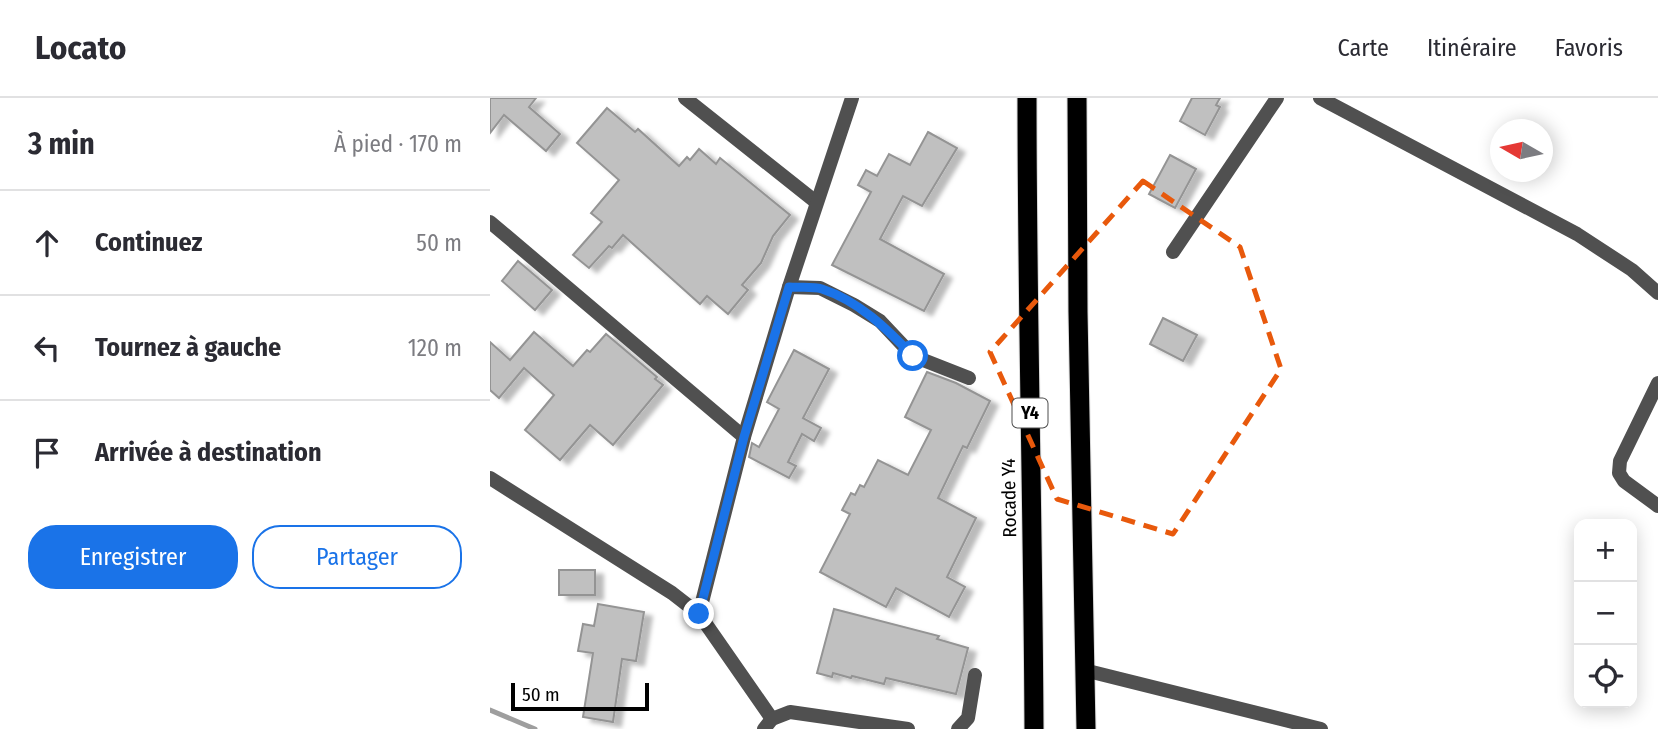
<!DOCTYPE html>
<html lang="fr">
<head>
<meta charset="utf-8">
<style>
  :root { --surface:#fff; --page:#f7f7f7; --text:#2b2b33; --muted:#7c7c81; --line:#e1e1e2; --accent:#1a73e8 }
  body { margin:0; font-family:"Fira Sans Condensed",sans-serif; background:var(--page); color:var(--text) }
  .controls { position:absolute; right:21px; bottom:21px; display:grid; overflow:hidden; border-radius:14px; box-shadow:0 4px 18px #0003 }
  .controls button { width:63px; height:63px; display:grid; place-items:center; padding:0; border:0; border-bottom:2px solid var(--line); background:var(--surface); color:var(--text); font:35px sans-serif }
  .compass { position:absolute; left:1000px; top:21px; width:63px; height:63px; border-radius:50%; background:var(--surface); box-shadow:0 4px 18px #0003; rotate:279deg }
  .scale { position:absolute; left:21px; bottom:18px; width:138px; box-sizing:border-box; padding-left:7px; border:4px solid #000; border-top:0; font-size:19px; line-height:24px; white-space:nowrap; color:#000; -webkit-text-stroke:5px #fff; paint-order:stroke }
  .stop { position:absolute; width:21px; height:21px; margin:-16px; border:5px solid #1a73e8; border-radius:50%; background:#fff }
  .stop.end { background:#1a73e8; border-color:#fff; box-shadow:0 2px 7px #0008 }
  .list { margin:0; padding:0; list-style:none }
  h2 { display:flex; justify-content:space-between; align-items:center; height:91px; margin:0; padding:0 28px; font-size:30px }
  h2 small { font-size:23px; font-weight:400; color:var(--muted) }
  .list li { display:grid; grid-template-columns:46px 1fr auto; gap:21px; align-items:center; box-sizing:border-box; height:105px; padding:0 28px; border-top:2px solid var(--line) }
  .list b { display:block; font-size:26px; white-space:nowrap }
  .list em { font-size:23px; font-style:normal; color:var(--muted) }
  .actions { display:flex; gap:14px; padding:21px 28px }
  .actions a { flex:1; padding:16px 0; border:2px solid var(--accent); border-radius:28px; text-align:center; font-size:24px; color:var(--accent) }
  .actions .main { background:var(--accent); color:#fff }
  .icon { flex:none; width:38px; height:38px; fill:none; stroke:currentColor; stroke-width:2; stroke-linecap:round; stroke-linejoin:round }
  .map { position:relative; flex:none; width:1168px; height:631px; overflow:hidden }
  header { display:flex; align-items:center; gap:42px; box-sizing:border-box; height:98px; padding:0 35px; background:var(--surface); border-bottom:2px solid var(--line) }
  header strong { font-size:33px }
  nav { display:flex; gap:38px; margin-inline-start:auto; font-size:24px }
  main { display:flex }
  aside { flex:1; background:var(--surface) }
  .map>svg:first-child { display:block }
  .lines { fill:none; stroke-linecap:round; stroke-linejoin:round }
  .stream { stroke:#9e9e9e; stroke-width:5 }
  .building { fill:#c0c0c0; stroke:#949494; stroke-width:2; filter:url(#shadow) }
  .trunk-casing { stroke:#dbdbdb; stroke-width:21 }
  .minor { stroke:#505050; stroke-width:14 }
  .trunk { stroke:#000; stroke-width:19 }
  .route { stroke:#1a73e8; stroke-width:9 }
  .marked { fill:none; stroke:#e8590c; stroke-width:5; stroke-dasharray:14 9; stroke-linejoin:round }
  .labels { text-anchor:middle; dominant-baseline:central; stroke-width:7; stroke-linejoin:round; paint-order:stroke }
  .shield { fill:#fff; stroke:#4c4c4c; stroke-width:2 }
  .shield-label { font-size:18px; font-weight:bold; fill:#000 }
  .street-label { font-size:19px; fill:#000; stroke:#fff }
</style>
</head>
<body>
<header>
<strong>Locato</strong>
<nav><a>Carte</a><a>Itinéraire</a><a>Favoris</a></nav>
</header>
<main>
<aside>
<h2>3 min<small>À pied · 170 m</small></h2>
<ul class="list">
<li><svg class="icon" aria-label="ahead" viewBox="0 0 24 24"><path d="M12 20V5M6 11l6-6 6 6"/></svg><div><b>Continuez</b></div><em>50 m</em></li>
<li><svg class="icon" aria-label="left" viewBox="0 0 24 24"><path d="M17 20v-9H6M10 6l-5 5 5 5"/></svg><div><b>Tournez à gauche</b></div><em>120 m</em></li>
<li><svg class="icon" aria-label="arrive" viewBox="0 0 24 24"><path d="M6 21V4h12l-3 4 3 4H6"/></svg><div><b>Arrivée à destination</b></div></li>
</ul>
<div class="actions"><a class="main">Enregistrer</a><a>Partager</a></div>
</aside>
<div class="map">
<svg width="1168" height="631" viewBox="0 0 1168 631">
  <defs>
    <filter id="shadow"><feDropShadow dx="8" dy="4.5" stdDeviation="2" flood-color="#0004"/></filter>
  </defs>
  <rect width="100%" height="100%" fill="#fff"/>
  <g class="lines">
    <!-- stream -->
    <path class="stream" d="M0 612 45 631"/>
  </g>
  <!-- building -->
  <g class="building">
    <path d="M0 0H46L39 9 70 36 56 53 14 17 0 35Z"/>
    <path d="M702 0H730L726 7 730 9 715 37 690 23Z"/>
    <path d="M117 10 145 34 148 31 189 68 197 59 200 62 209 51 226 66 230 60 300 117 283 138 271 165 252 187 258 192 238 216 217 198 210 206 133 137 122 150 119 148 99 170 83 157 112 124 101 115 129 82 87 45Z"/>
    <path d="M438 34 467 50 432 108 413 98 390 141 454 176 434 213 342 167 381 94 368 87 376 72 387 78 399 56 420 67Z"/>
    <path d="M680 57 706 71 685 110 659 96Z"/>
    <path d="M28 163 62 192 45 212 12 183Z"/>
    <path d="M673 220 707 237 693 263 660 246Z"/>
    <path d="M44 234 83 268 97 252 100 254 116 236 167 279 165 281 173 287 123 347 100 327 70 362 35 332 64 297 34 270 9 300 0 292V244L20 262Z"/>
    <path d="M304 252 339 271 313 320 331 330 324 343 312 336 298 364 306 368 299 380 259 359 262 345 269 349 289 311 277 304Z"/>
    <path d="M437 274 466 285 500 303 477 350 473 348 448 400 486 420 457 479 475 489 459 519 406 490 396 509 330 474 360 416 352 412 361 395 365 397 370 387 374 389 388 362 418 377 441 332 415 319Z"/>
    <rect x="69" y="472" width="36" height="25"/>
    <path d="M108 506 154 514 146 563 132 561 123 624 93 619 103 555 88 553 93 526 104 528Z"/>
    <path d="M344 511 449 538 447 541 478 550 466 596 396 580 394 586 362 578 361 580 343 575 342 579 327 575Z"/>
  </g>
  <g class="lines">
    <defs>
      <g id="trunk">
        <path d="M537 0C537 210 543 421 544 631"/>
        <path d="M587 0 588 214 596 631"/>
      </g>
    </defs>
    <!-- trunk casing -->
    <use href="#trunk" class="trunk-casing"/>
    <!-- minor -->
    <g class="minor">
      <path d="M195 0 326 104"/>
      <path d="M830 0 1087 136 1142 172 1168 195"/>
      <path d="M0 124 254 339"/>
      <path d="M683 154 787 0"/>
      <path d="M299 189 330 190 364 207 390 223 423 258 479 280"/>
      <path d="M1168 285 1130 363 1129 375 1134 383 1168 408"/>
      <path d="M0 380 182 495 209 516 282 621"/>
      <path d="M209 516 254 339 299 189 362 0"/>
      <path d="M594 572 831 631"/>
      <path d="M274 631 282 621 300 614 418 631"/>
      <path d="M468 631 478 620 485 577"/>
    </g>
    <!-- trunk -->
    <use href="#trunk" class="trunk"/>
  </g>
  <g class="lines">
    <!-- route -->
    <path class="route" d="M209 516 254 339 299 189C309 190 322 188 332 191 369 203 397 231 423 258"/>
  </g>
  <!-- marked area -->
  <path class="marked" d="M653 83 750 149 791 271 683 436 567 401 500 254Z"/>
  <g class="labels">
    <!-- shield labels -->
    <rect class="shield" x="522.5" y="300.5" width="35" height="29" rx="5"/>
    <g class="shield-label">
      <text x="540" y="315">Y4</text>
    </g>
    <!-- street labels -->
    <g class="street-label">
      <text transform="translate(519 400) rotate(-91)">Rocade Y4</text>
    </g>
  </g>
</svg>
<div class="controls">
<button>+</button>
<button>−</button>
<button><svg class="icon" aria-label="locate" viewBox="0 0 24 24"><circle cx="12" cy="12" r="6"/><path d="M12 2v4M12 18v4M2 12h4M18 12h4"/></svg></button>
</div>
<svg class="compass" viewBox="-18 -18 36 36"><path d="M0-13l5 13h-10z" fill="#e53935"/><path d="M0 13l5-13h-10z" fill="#7c7c81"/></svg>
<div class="scale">50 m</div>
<div class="stop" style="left:423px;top:258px"></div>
<div class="stop end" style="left:209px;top:516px"></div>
</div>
</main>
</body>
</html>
